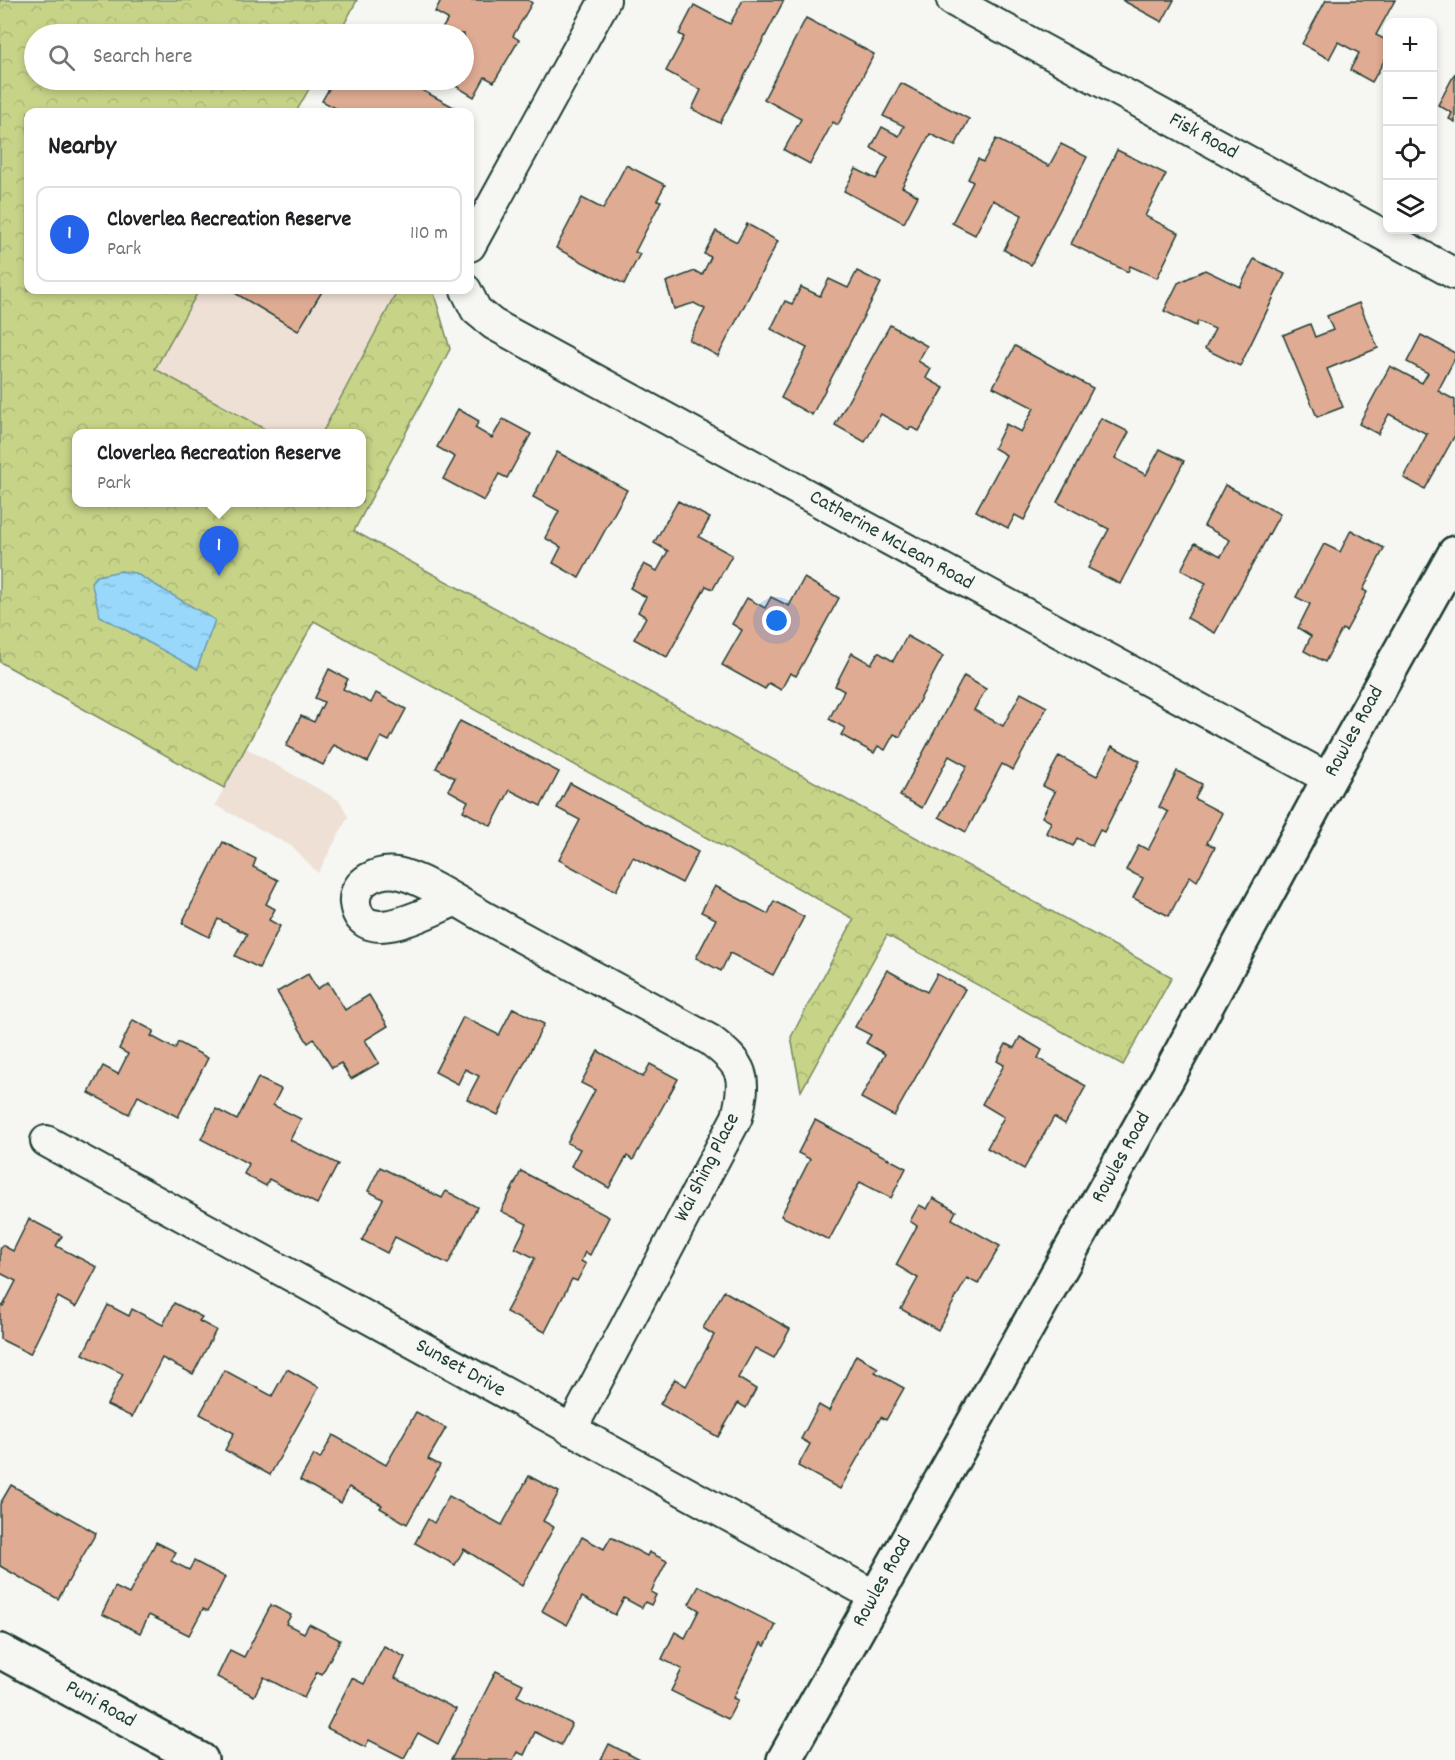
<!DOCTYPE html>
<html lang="en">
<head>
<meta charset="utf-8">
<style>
  :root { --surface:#fff; --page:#f2f2f2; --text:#202124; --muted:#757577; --line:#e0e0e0; --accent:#2563eb }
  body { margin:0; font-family:Dekko,sans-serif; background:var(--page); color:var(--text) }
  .controls { position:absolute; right:18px; top:18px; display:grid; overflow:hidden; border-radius:12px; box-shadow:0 3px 9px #0003 }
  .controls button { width:54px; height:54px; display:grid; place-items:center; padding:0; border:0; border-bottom:2px solid var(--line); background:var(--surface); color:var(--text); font:30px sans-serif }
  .you { position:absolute; left:777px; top:621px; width:21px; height:21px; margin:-15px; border:4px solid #fff; border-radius:50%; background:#1a73e8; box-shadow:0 0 0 9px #1a73e833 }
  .badge { display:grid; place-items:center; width:39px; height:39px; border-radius:50%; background:var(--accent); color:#fff; font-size:20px; font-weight:700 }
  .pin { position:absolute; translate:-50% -50px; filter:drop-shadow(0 2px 3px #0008) }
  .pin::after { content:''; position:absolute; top:32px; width:21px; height:18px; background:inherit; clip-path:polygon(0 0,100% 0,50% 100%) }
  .popup { position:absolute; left:72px; top:429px; width:294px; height:78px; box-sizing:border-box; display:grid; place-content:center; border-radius:12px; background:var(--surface); filter:drop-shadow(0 2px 4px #0005); font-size:20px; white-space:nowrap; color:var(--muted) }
  .popup b { font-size:22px; color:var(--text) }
  .popup::after { content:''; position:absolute; left:50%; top:100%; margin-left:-12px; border:12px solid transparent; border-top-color:var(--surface) }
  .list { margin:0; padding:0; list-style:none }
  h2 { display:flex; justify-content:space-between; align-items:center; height:78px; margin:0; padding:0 24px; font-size:26px }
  h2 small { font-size:20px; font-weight:400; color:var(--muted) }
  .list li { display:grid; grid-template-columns:39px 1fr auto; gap:18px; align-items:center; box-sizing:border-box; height:96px; margin:0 12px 12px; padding:0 12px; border:2px solid var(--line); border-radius:12px }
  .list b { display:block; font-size:22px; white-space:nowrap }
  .list p { margin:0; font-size:20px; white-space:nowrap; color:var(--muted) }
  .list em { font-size:20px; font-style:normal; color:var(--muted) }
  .icon { flex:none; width:33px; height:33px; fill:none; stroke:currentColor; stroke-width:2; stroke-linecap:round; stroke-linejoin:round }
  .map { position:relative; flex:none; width:1455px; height:1760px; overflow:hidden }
  .search { position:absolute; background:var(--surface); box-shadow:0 3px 9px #0003; left:24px; top:24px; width:450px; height:66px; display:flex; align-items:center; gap:15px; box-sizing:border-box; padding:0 21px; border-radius:33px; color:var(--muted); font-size:22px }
  .panel { position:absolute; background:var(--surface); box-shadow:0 3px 9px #0003; left:24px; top:108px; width:450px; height:186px; border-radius:12px }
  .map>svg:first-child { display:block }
  .built { fill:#efe0d6 }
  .park { fill:url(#park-crowns); stroke:#73885e; stroke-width:1.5 }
  .water { fill:url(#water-ripples); stroke:#689aab; stroke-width:1.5 }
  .building { fill:#dfab93; stroke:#1f3d34; stroke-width:1.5 }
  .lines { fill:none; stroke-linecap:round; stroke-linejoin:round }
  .minor-casing { stroke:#1f3d34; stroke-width:34 }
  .tertiary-casing { stroke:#1f3d34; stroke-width:38 }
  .secondary-casing { stroke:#1f3d34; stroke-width:38 }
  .minor { stroke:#f6f6f2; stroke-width:30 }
  .tertiary { stroke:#f6f6f2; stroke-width:33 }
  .secondary { stroke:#f6f6f2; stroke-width:33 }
  .labels { text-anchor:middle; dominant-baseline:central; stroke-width:4.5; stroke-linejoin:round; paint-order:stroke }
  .street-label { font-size:21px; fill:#1f3d34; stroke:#f6f6f2 }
</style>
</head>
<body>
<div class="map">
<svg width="1455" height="1760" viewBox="0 0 1455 1760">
  <defs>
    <pattern id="park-crowns" width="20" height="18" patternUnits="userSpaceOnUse" patternTransform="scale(1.5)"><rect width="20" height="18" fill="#c7d488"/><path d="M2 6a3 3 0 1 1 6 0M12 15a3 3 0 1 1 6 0" fill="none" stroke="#aab776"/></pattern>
    <pattern id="water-ripples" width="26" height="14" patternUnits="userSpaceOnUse" patternTransform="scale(1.5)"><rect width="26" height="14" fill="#99d8fb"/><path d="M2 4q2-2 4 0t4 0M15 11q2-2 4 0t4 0" fill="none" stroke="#83bad8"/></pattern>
  </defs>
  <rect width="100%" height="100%" fill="#f6f6f2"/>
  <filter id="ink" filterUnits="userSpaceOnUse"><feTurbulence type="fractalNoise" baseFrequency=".0167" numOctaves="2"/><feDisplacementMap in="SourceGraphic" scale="12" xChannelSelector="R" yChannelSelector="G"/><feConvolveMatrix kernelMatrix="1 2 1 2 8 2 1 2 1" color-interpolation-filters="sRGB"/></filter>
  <g filter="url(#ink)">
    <!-- built -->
    <g class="built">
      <path d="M199 290H398L322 433H272L155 369Z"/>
      <path d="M246 748 340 801 348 817 318 873 293 847 215 805Z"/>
    </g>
    <!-- park -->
    <path class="park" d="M0 0H357L339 34H34V80H314L296 112H28V290H199L155 369 272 433 76 434V502H362V434L322 433 398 290H433L450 349 354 531 1172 977 1123 1065 887 935 801 1091 791 1037 854 919 314 621 224 788 0 662Z"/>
    <!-- water -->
    <path class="water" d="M121 571 135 573 215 620 197 669 100 616 91 582 97 576Z"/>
    <!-- building -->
    <g class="building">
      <path d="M441 0H528L532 3 513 36 519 40 494 82 485 77 474 97 449 82 464 80V34H439L448 19 435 12Z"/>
      <path d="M743 0H784L720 123 692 109 701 90 666 71 684 37 679 34 694 5 730 24Z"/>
      <path d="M1122 0H1174L1162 22Z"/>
      <path d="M1326 0H1395L1376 35 1388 41V54L1372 82 1350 70 1359 53 1338 42 1329 59 1302 44Z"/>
      <path d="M806 18 874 54 838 125 833 122 810 164 784 150 801 119 764 99Z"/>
      <path d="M1455 73V122L1449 119 1452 113 1438 105Z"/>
      <path d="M334 80H403L463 112H343L322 101Z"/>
      <path d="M901 83 969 119 955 146 930 134 902 187 918 196 904 223 844 191 856 169 876 179 888 157 871 148 882 127 899 136 904 126 883 116Z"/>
      <path d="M996 139 1049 166 1061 144 1087 157 1031 265 1004 250 1022 215 993 200 975 235 952 223 973 182 968 179 978 159 983 162Z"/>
      <path d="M1117 150 1166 174 1145 216 1179 233 1157 278 1130 266 1128 272 1071 244Z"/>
      <path d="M626 165 665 185 657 200 661 201 635 252 640 254 624 284 556 248 582 198 603 209Z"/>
      <path d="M747 224 778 241 718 356 689 340 705 309 694 303 674 309 666 282 695 271 702 275 711 257 704 254 716 231 737 242Z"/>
      <path d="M1254 259 1285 274 1240 366 1205 349 1215 329 1198 321 1196 326 1164 311 1178 283 1205 270 1240 287Z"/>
      <path d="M857 271 881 283 812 415 781 398 807 348 771 329 785 301 792 304 801 287 820 296 829 279 848 288Z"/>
      <path d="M230 290H323L298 331Z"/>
      <path d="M1359 303 1378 348 1327 369 1343 407 1317 417 1283 335 1310 324 1315 337 1333 330 1327 316Z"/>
      <path d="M890 325 927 346 918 361 931 369 926 378 944 388 919 431 910 427 909 430 881 414 865 442 835 425Z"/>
      <path d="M1421 335 1455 353V358L1438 391 1455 400V435L1425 489 1404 478 1427 434 1389 414 1378 434 1359 424 1390 366 1422 383 1428 373 1407 362Z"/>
      <path d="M1015 346 1093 388 1024 520 1015 515 1008 528 976 511 1006 455 994 448 1006 424 1021 432 1034 408 993 387Z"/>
      <path d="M458 409 479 421 475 428 492 438 503 419 531 434 507 478 499 474 484 501 443 479 455 457 437 447Z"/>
      <path d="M1101 418 1129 432 1115 458 1146 475 1160 449 1184 461 1120 584 1088 568 1109 529 1057 502Z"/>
      <path d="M557 452 627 490 579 578 553 563 561 547 545 538 559 511 533 497Z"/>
      <path d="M1225 485 1280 514 1215 633 1187 618 1206 583 1181 570 1195 543 1221 556 1230 540 1204 526Z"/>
      <path d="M678 501 710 518 699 537 732 555 713 589 706 586 667 657 634 639 646 617 638 612 646 597 630 588 644 564 657 571 668 551 654 543Z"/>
      <path d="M1351 530 1384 548 1363 590 1367 592 1346 631 1342 629 1325 662 1304 651 1311 636 1298 628 1310 604 1296 597 1324 544 1340 552Z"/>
      <path d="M804 578 839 598 796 676 790 673 781 690 769 683 765 689 722 665 742 630 732 624 747 598 765 608 771 597 789 606Z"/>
      <path d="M907 636 943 656 900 737 894 734 885 750 878 746 874 753 841 735 845 728 829 719 844 691 835 686 852 653 871 664 878 652 893 661Z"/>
      <path d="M329 669 348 679 343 689 371 703 376 693 406 709 389 741 381 737 368 762 334 745 323 765 286 746 301 716 314 722 324 702 315 698Z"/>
      <path d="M964 676 986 689 974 710 1003 726 1021 693 1047 707 1013 770 1002 764 966 832 939 817 967 766 949 756 922 808 900 796Z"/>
      <path d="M460 721 559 772 541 806 510 790 491 826 463 811 468 801 448 790 455 778 436 768Z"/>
      <path d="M1112 746 1140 761 1104 832 1100 830 1092 846 1077 838 1073 846 1046 833 1051 822 1042 817 1055 792 1043 786 1059 756 1097 776Z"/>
      <path d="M1177 771 1202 784 1195 799 1222 813 1207 843 1215 847 1197 881 1190 876 1169 916 1133 898 1143 878 1126 870 1139 845 1148 850 1168 812 1159 807Z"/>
      <path d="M570 783 698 852 682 883 633 857 616 891 559 860 580 820 557 808Z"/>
      <path d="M223 842 256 859 253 867 278 880 266 904 275 909 269 920 280 926 259 968 235 956 247 934 218 919 209 937 182 923Z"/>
      <path d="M715 886 768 914 774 901 804 917 773 975 730 953 721 971 696 958 716 919 701 912Z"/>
      <path d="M887 970 927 992 937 974 965 989 894 1116 861 1098 885 1054 866 1043 871 1035 855 1027Z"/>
      <path d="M308 974 317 989 328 982 345 1010 369 995 388 1026 365 1040 379 1063 351 1079 341 1063 332 1068 314 1039 308 1043 277 992Z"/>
      <path d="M513 1008 544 1024 498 1115 467 1099 479 1076 465 1069 458 1084 435 1072 463 1017 499 1035Z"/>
      <path d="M133 1020 154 1031 151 1036 175 1049 178 1042 208 1058 178 1117 138 1096 129 1114 89 1093 103 1066 118 1074 128 1054 119 1049Z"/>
      <path d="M1020 1037 1042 1050 1038 1058 1086 1086 1065 1124 1054 1117 1024 1169 987 1148 1004 1117 982 1104 1004 1065 997 1061 1006 1044 1014 1048Z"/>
      <path d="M598 1051 643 1077 650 1064 678 1079 633 1160 627 1156 609 1188 571 1166 580 1149 567 1143 595 1090 581 1083Z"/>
      <path d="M258 1078 281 1089 273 1105 301 1119 290 1140 338 1164 317 1204 269 1179 266 1186 244 1174 249 1164 201 1139 216 1109 237 1120Z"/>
      <path d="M815 1120 906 1168 891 1198 860 1182 829 1240 781 1216 810 1159 798 1153Z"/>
      <path d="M380 1167 442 1198 446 1191 477 1207 448 1264 395 1237 387 1253 362 1240 383 1199 368 1191Z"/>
      <path d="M521 1171 609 1217 590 1255 585 1252 581 1261 586 1264 577 1281 572 1279 545 1332 506 1312 535 1258 515 1248 527 1224 501 1211Z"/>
      <path d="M933 1198 956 1211 952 1219 1000 1246 978 1284 967 1278 938 1330 901 1309 918 1278 896 1265 917 1226 910 1221 919 1205 927 1209Z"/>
      <path d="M29 1219 62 1236 56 1246 97 1267 76 1307 58 1297 30 1354 0 1339V1305L3 1306 16 1281 0 1273V1250L2 1245 13 1251Z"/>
      <path d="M724 1291 790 1329 774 1358 755 1348 738 1378 756 1389 746 1408 738 1403 718 1437 660 1404 675 1379 686 1386 714 1335 703 1328Z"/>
      <path d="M174 1303 202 1317 199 1321 216 1330 193 1374 162 1358 132 1417 107 1405 123 1374 83 1354 108 1305 129 1316 132 1309 163 1325Z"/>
      <path d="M856 1355 878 1368 875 1372 904 1388 886 1420 881 1417 840 1489 798 1466 810 1444 801 1439 819 1405 829 1411Z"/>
      <path d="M287 1369 319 1387 270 1475 225 1450 234 1433 200 1414 224 1370 272 1396Z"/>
      <path d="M416 1412 446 1428 428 1459 440 1465 407 1524 380 1508 382 1505 349 1487 341 1503 300 1480 314 1455 320 1459 333 1435 386 1465Z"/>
      <path d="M529 1476 559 1492 543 1521 554 1527 522 1586 464 1549 455 1565 415 1543 428 1519 434 1523 449 1496 502 1525Z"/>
      <path d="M11 1485 96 1533 58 1599 0 1566V1504Z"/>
      <path d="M582 1537 604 1549 611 1537 647 1556 649 1552 667 1561 651 1592 656 1595 651 1605 645 1602 642 1608 624 1598 615 1615 582 1597 567 1625 542 1611Z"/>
      <path d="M156 1542 176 1552 171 1561 189 1570 194 1561 225 1577 208 1611 203 1609 189 1635 149 1615 140 1633 102 1614 115 1587 129 1594Z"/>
      <path d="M699 1586 776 1625 765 1646 761 1643 733 1698 738 1700 728 1719 671 1691 682 1669 662 1659 675 1632 685 1638 699 1610 689 1604Z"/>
      <path d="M271 1605 291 1615 286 1624 304 1633 309 1624 340 1640 322 1674 317 1672 304 1698 264 1677 254 1696 217 1677 230 1650 244 1657Z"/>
      <path d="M384 1646 405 1657 395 1678 456 1709 438 1744 418 1733 404 1758 369 1740 365 1747 327 1728 352 1678 364 1684Z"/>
      <path d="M496 1671 523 1684 517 1696 572 1724 561 1745 535 1732 524 1755 517 1752 513 1760H451Z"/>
      <path d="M609 1744 640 1760H601Z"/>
    </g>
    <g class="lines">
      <defs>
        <g id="minor">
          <path d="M952 0 1455 274"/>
          <path d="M470 246 605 0"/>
          <path d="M466 290 476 310 493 324 1329 779"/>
          <path d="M455 901C430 910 361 951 355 903 353 881 379 870 397 873 423 878 466 907 490 920 563 960 637 1000 710 1040 744 1066 747 1076 737 1117L571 1430"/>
          <path d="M46 1141 875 1596"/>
        </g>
        <path id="tertiary" d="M784 1760 1168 1077 1329 779 1455 553"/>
        <path id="secondary" d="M0 1651 201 1760"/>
      </defs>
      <!-- minor casing -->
      <use href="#minor" class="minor-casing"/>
      <!-- tertiary casing -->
      <use href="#tertiary" class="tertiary-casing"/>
      <!-- secondary casing -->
      <use href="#secondary" class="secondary-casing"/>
      <!-- minor -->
      <use href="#minor" class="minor"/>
      <!-- tertiary -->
      <use href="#tertiary" class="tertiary"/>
      <!-- secondary -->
      <use href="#secondary" class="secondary"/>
    </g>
  </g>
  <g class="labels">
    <!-- street labels -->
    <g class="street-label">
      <text transform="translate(1203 137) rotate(29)">Fisk Road</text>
      <text transform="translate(891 541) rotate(29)">Catherine McLean Road</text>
      <text transform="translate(1355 732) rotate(-61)">Rowles Road</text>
      <text transform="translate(1122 1158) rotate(-61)">Rowles Road</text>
      <text transform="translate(708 1168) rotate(-63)">Wai Shing Place</text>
      <text transform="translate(460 1369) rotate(29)">Sunset Drive</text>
      <text transform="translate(883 1582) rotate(-61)">Rowles Road</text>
      <text transform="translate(100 1705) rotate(29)">Puni Road</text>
    </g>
  </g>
</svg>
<div class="controls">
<button>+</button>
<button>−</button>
<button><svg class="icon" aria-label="locate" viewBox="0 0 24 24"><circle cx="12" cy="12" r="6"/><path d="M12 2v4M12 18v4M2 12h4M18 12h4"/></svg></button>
<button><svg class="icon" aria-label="layers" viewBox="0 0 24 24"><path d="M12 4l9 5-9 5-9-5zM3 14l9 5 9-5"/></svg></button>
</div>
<div class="you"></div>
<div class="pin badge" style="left:219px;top:576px">1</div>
<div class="popup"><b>Cloverlea Recreation Reserve</b>Park</div>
<div class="search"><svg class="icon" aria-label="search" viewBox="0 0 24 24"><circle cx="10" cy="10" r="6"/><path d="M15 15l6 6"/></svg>Search here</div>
<section class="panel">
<h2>Nearby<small></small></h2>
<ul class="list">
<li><span class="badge">1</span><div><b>Cloverlea Recreation Reserve</b><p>Park</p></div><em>110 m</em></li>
</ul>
</section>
</div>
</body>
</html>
